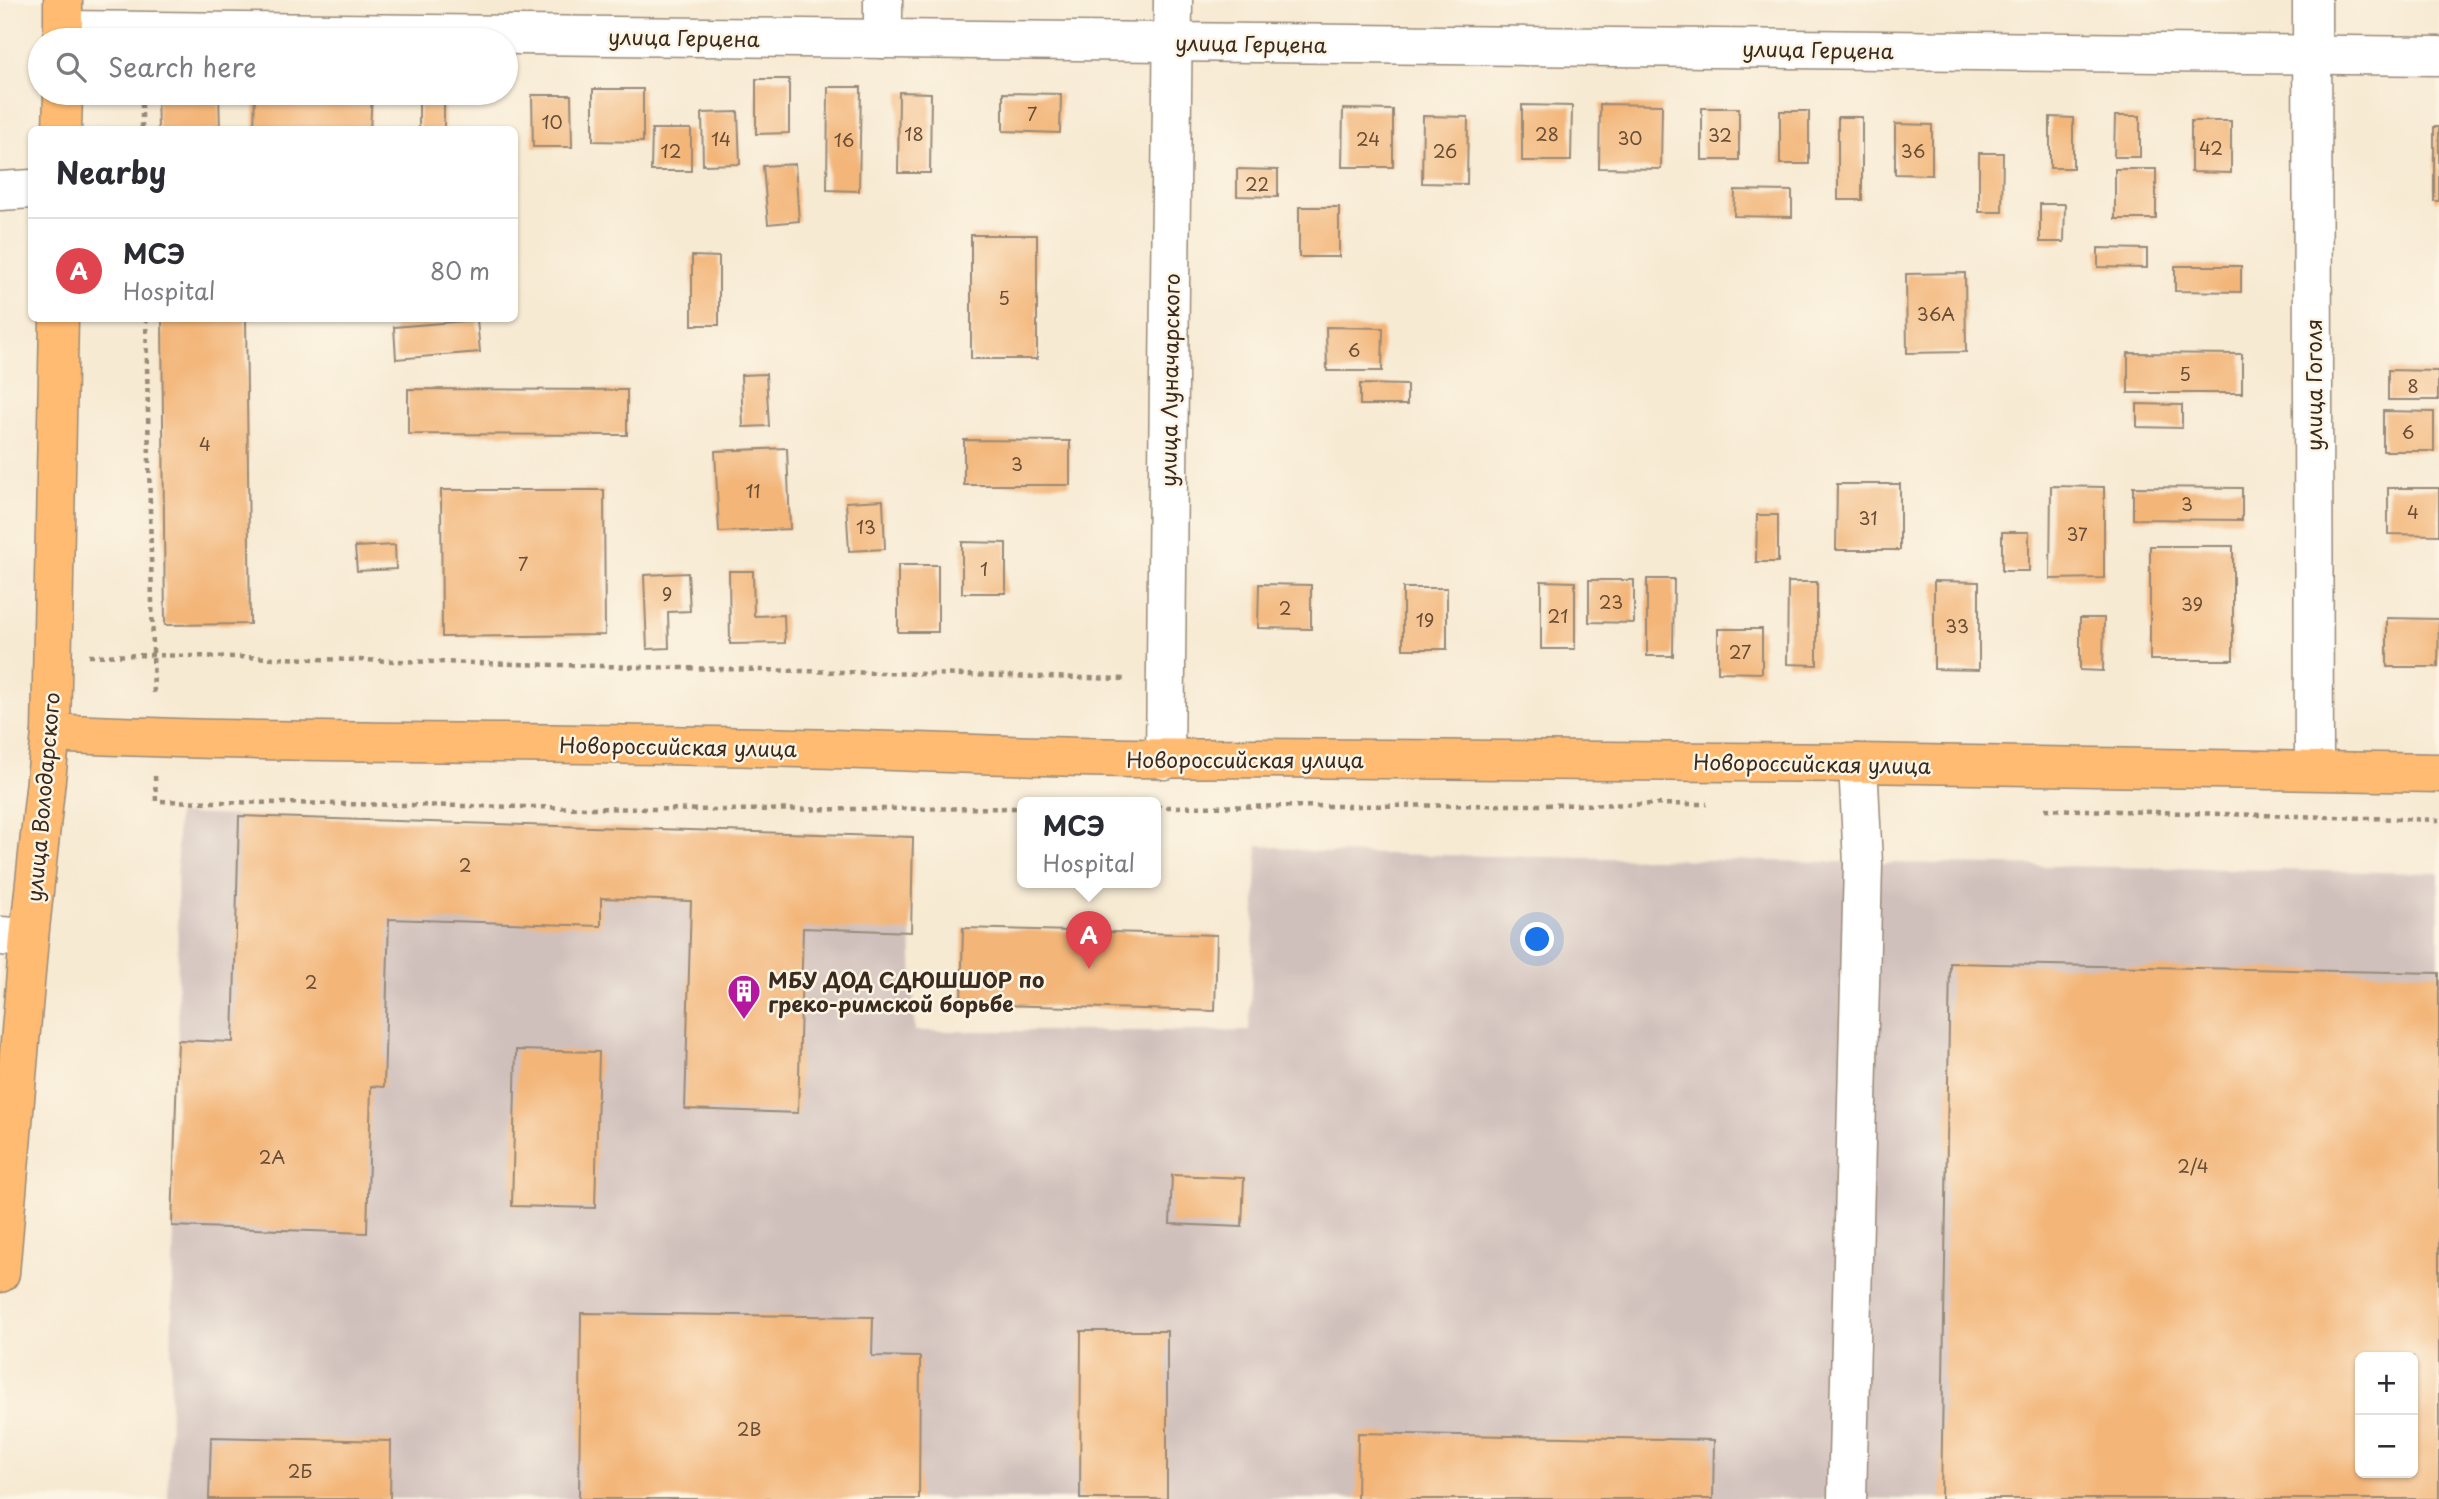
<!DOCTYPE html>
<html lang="en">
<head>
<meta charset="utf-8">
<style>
  :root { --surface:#fff; --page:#f2f2f3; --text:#2b2b33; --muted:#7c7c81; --line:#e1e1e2; --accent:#b5179e }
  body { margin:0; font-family:"Playpen Sans",sans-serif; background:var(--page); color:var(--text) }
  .controls { position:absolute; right:21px; bottom:21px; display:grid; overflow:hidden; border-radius:10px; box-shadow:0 2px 5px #0004 }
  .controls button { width:63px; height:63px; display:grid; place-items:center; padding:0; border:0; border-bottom:2px solid var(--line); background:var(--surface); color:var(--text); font:35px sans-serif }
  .you { position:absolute; left:1538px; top:940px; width:24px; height:24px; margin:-18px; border:5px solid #fff; border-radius:50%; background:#1a73e8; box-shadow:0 0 0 10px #1a73e833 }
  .badge { display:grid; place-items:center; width:46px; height:46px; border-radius:50%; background:var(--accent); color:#fff; font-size:23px; font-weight:700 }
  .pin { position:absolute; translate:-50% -58px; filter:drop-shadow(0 2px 4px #0008) }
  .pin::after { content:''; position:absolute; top:37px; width:24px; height:21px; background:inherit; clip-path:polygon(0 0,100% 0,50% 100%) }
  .popup { position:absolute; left:1017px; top:797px; width:144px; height:91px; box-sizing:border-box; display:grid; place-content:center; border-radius:10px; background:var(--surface); filter:drop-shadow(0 2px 5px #0005); font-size:23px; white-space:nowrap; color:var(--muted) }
  .popup b { font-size:26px; color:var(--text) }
  .popup::after { content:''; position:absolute; left:50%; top:100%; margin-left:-14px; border:14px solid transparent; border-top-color:var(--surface) }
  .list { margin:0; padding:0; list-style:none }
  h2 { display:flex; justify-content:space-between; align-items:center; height:91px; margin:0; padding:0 28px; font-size:30px }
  h2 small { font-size:23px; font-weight:400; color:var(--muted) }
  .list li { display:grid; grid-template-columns:46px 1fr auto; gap:21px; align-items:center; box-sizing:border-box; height:105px; padding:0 28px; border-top:2px solid var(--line) }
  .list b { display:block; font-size:26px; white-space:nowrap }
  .list p { margin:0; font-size:23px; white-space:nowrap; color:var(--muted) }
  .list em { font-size:23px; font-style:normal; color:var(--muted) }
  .icon { flex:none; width:38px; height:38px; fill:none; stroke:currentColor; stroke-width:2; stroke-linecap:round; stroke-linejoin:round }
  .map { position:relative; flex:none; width:2439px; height:1499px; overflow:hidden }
  .search { position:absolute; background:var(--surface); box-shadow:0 2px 5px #0004; left:28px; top:28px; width:490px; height:77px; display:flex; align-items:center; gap:18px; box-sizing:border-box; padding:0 24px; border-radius:38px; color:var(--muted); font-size:26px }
  .panel { position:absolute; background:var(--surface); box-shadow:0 2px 5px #0004; left:28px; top:126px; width:490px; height:196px; border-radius:10px }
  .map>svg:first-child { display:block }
  .industrial { fill:#d0c0bc; fill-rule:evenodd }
  .building { fill:#f3b578; fill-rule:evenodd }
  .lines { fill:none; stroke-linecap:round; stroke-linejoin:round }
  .minor-casing { stroke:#998a78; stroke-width:41 }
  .major-casing { stroke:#998a78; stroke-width:41 }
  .path { stroke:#998a78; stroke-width:4.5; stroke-dasharray:5 5; stroke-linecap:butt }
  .minor { stroke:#fff; stroke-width:38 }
  .major { stroke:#ffbb71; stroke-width:38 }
  .labels { text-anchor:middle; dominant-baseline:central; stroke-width:5; stroke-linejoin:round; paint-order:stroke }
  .number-label { font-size:18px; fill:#694d34 }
  .street-label { font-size:21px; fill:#3b2a1e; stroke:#fcf5e5 }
  .poi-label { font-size:21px; font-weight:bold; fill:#3b2a1e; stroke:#fcf5e5; text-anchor:start }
</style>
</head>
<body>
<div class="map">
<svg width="2439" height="1499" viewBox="0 0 2439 1499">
  <rect width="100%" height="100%" fill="#fcf5e5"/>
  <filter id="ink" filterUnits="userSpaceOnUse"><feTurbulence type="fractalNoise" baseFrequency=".0143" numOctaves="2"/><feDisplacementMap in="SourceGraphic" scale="14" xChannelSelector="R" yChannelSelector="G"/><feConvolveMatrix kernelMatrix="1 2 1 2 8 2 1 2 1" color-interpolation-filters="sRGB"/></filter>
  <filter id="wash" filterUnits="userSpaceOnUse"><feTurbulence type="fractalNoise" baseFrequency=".00686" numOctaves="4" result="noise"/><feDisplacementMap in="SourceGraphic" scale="28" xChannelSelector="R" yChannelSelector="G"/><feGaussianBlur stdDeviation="1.57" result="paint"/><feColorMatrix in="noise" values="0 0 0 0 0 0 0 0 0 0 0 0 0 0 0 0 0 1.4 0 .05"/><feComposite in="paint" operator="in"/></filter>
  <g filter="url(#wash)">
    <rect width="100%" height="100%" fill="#f7ead3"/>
    <!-- industrial -->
    <path class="industrial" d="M177 814 913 837 911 932 915 1031H1249L1258 845 1329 853 2439 873V1499H168L178 1040ZM2360 1357H2413V1473H2360Z"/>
    <g id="blocks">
      <!-- building -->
      <g class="building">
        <path d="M756 79H789V133L756 134Z"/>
        <path d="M828 87H861L859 191 827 190Z"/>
        <path d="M593 89H643V142L593 141Z"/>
        <path d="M899 92 931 93 930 173H898Z"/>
        <path d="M157 93H219L220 130H158Z"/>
        <path d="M255 93H372L370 130H254Z"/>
        <path d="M1003 93 1061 94 1060 133 1003 131Z"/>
        <path d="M532 95H571L572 147H533Z"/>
        <path d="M419 99 444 100V130H419Z"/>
        <path d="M1600 104 1662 105 1661 169 1599 168Z"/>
        <path d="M1522 105 1572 106 1571 161H1522Z"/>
        <rect x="1702" y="108" width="37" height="52"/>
        <path d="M1343 109 1393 110V167H1342Z"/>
        <rect x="1780" y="111" width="29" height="53"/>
        <path d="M738 112 740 164 703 165 702 113Z"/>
        <path d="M1423 116 1468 117 1467 184 1422 183Z"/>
        <path d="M2115 116H2140V157H2114Z"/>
        <rect x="1838" y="117" width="24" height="83"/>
        <path d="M2050 117 2073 118V168H2050Z"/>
        <path d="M2191 121H2231V173L2191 172Z"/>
        <path d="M1895 124 1932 125V175L1895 174Z"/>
        <rect x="2434" y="127" width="5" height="74"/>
        <path d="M652 129H691V171H651Z"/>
        <path d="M1979 153H2003L2002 212H1979Z"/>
        <path d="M795 164 799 221 768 224 763 166Z"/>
        <path d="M1237 169 1278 170V197L1237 196Z"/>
        <rect x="2115" y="169" width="41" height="50"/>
        <path d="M1735 190 1792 191V217L1734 216Z"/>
        <path d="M2040 204H2065L2064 242H2040Z"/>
        <rect x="1299" y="207" width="40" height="50"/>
        <rect x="971" y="235" width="66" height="124"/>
        <path d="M2098 248 2147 249V268L2098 267Z"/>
        <path d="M692 256 719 257V325H692Z"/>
        <path d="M2175 266H2241V292L2175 291Z"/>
        <path d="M1965 273 1966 352 1907 353 1906 274Z"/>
        <path d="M162 318H246L250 624 165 625Z"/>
        <path d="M477 320 480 352 396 359 394 327Z"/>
        <path d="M1326 327 1383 328 1382 371H1327Z"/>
        <path d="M2128 353 2242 354V393H2128Z"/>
        <path d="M2388 370 2438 371V400H2388Z"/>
        <path d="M766 374 769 426 743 427 741 375Z"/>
        <path d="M1360 384 1407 385V405H1360Z"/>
        <path d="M408 389 627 390V435L408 434Z"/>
        <path d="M2137 404 2182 405V428L2137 427Z"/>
        <path d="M2383 411 2434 412V451H2383Z"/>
        <path d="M964 440 1070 441V485H964Z"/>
        <path d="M787 448 790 529 719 532 715 451Z"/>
        <path d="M1837 484H1900V550H1836Z"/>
        <path d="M2051 486 2104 487V578L2050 579Z"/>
        <path d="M2133 487 2242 488V520L2133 519Z"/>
        <path d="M2388 488H2439V535L2388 534Z"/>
        <path d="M441 490H604L605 635 442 637Z"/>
        <path d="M883 500 885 549 849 551 846 502Z"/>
        <path d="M1757 515H1778V562H1756Z"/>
        <rect x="2002" y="532" width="27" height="39"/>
        <path d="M962 542 1006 543V593H962Z"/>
        <path d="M395 545 396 569 357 571 355 547Z"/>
        <rect x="2150" y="546" width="83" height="114"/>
        <rect x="898" y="565" width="40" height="67"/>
        <path d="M729 571H753L754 616 784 615 785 643 730 644Z"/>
        <path d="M688 573 690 611 668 612 669 648 647 649 644 575Z"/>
        <path d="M1647 579H1674L1673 656H1647Z"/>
        <path d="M1589 580H1634V623L1589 622Z"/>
        <path d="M1541 581 1575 582V649H1541Z"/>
        <path d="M1934 581 1979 582V670L1934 669Z"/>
        <path d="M1788 582H1817V665L1787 664Z"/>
        <path d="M1259 584 1311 585V629L1258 628Z"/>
        <rect x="1403" y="588" width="44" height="61"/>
        <path d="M2080 618H2104L2103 671 2080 670Z"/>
        <path d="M2387 618 2439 619 2438 667H2387Z"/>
        <path d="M1718 629H1762V673L1718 672Z"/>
        <path d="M239 816 913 837 911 932 803 928 798 1113 685 1109 691 901 601 898V926L389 919 384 1087 371 1086 367 1233 172 1226 178 1040 233 1042Z"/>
        <path d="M963 928 1217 935 1215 1011 961 1004Z"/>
        <path d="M1950 963 2439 973V1499H1941ZM2360 1357H2413V1473H2360Z"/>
        <path d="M516 1050 599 1052 595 1208 512 1206Z"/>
        <path d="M1172 1175 1244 1178 1242 1227 1170 1224Z"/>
        <path d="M581 1313 873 1317 872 1356 920 1357 919 1499H579Z"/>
        <path d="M1081 1331H1167V1499H1080Z"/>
        <path d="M1358 1433 1714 1440 1713 1499H1357Z"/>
        <path d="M211 1437 391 1441 390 1499H209Z"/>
      </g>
    </g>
  </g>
  <g filter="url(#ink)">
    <use href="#blocks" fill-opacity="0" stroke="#998a78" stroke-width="2"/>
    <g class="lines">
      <defs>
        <g id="minor">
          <path d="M2312 0 2314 770"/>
          <path d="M64 30 2439 56"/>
          <path d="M883 39V0"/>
          <path d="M0 191 32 189"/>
          <path d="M1165 760 1173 0"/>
          <path d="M0 936 29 938"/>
          <path d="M1847 1499 1863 864 1858 763"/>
        </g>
        <g id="major">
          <path d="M63 0V40"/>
          <path d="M62 130 63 93"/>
          <path d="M51 733C272 744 493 741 714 746 896 749 1078 761 1261 758L1858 763 2439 773"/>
          <path d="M0 1273 29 938 51 733 59 318"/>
        </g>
      </defs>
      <!-- minor casing -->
      <use href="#minor" class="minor-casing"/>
      <!-- major casing -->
      <use href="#major" class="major-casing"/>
      <!-- path -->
      <g class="path">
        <path d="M142 93V130"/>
        <path d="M146 318 154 697"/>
        <path d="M89 656 153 655 1127 679"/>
        <path d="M155 776 156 801 715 810 1023 808"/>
        <path d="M1156 807 1707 804"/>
        <path d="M2045 809 2439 820"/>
      </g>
      <!-- minor -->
      <use href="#minor" class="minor"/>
      <!-- major -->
      <use href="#major" class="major"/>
    </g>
  </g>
  <!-- icons -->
  <defs>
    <symbol id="building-pin" viewBox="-11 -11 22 30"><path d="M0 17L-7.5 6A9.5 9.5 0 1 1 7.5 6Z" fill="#b5179e" stroke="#fcf5e5"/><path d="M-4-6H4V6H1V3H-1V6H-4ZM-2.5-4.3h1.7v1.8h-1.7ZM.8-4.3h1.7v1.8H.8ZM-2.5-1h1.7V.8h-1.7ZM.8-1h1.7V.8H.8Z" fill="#fff"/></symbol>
  </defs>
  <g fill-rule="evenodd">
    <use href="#building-pin" x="725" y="972" width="38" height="52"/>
  </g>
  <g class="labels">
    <!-- number labels -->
    <g class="number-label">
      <text x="1032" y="113">7</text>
      <text x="552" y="121">10</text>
      <text x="914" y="133">18</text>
      <text x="1547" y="133">28</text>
      <text x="1720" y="134">32</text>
      <text x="1630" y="137">30</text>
      <text x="721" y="138">14</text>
      <text x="1368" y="138">24</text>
      <text x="844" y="139">16</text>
      <text x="2211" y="147">42</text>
      <text x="671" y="150">12</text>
      <text x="1445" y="150">26</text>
      <text x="1913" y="150">36</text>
      <text x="1257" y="183">22</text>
      <text x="1004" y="297">5</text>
      <text x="1936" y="313">36А</text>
      <text x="1354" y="349">6</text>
      <text x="2185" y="373">5</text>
      <text x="2413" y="385">8</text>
      <text x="2408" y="431">6</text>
      <text x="205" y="443">4</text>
      <text x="1017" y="463">3</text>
      <text x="753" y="490">11</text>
      <text x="2187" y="503">3</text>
      <text x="2413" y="511">4</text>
      <text x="1868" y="517">31</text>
      <text x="866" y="526">13</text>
      <text x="2077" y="533">37</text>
      <text x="523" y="563">7</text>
      <text x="984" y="568">1</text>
      <text x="667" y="593">9</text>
      <text x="1611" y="601">23</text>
      <text x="2192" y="603">39</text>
      <text x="1285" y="607">2</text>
      <text x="1558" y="615">21</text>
      <text x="1425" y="619">19</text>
      <text x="1957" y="625">33</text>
      <text x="1740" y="651">27</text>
      <text x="465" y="864">2</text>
      <text x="311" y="981">2</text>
      <text x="272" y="1156">2А</text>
      <text x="2193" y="1165">2/4</text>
      <text x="749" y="1428">2В</text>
      <text x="300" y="1470">2Б</text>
    </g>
    <!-- street labels -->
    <g class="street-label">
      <text transform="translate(684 37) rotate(1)">улица Герцена</text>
      <text transform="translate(1251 43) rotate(1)">улица Герцена</text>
      <text transform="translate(1818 49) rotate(1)">улица Герцена</text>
      <text transform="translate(1169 380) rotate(-89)">улица Луначарского</text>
      <text transform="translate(2313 385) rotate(-90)">улица Гоголя</text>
      <text transform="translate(678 746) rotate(1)">Новороссийская улица</text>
      <text x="1245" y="759">Новороссийская улица</text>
      <text transform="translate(1812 763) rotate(1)">Новороссийская улица</text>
      <text transform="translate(42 797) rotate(-85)">улица Володарского</text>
    </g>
    <!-- poi labels -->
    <g class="poi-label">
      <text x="768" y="979">МБУ ДОД СДЮШШОР по<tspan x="768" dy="24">греко-римской борьбе</tspan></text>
    </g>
  </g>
</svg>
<div class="controls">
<button>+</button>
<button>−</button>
</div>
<div class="you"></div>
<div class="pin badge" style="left:1089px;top:969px;background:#e0444e">A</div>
<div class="popup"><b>МСЭ</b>Hospital</div>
<div class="search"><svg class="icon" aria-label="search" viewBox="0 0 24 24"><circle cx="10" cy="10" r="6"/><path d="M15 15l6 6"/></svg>Search here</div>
<section class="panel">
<h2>Nearby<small></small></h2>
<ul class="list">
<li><span class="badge" style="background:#e0444e">A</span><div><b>МСЭ</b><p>Hospital</p></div><em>80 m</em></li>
</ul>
</section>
</div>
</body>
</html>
